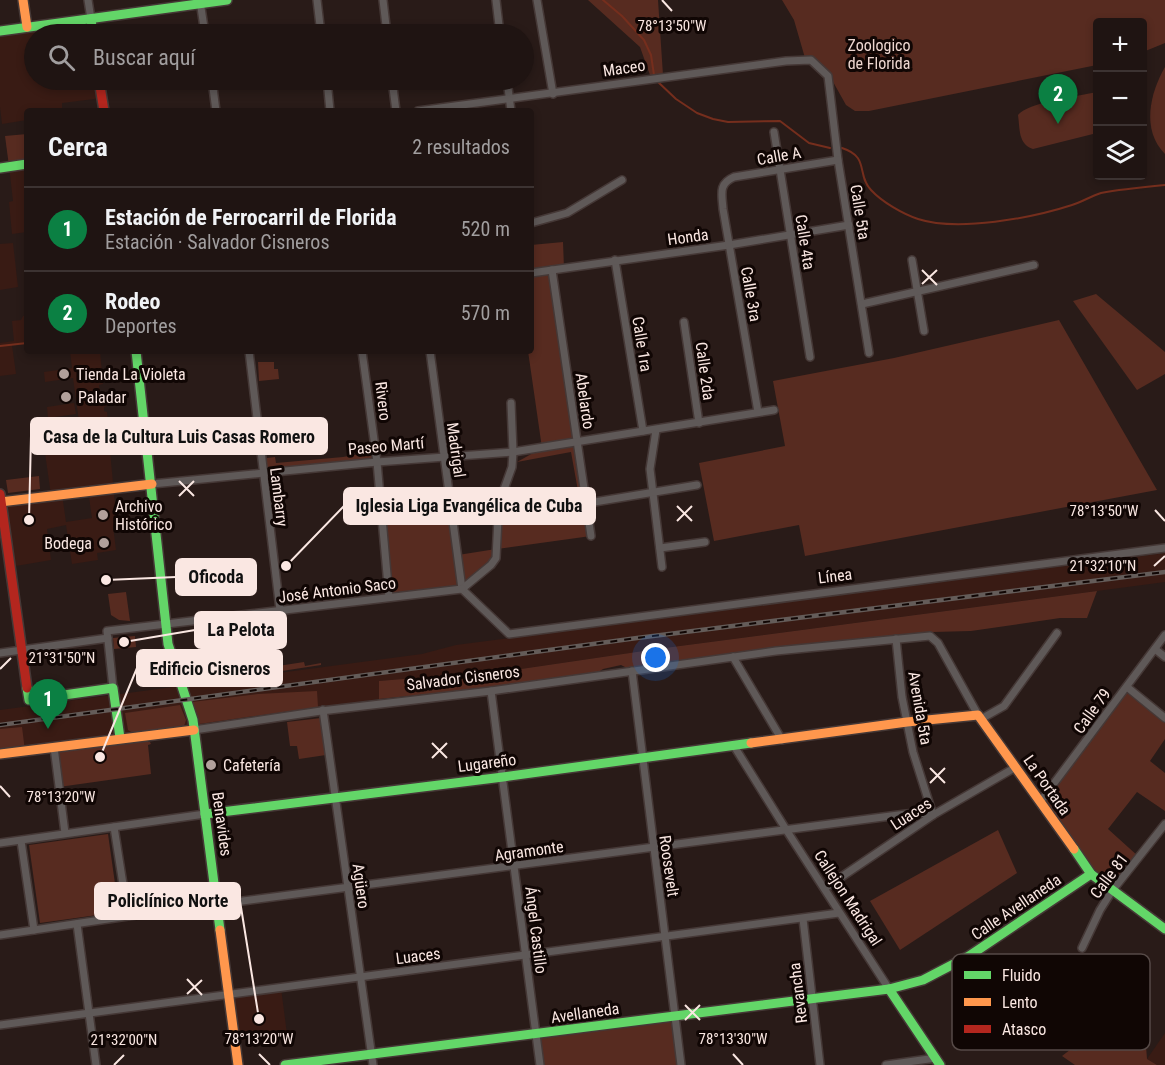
<!DOCTYPE html>
<html lang="es">
<head>
<meta charset="utf-8">
<style>
  :root { --surface:#1f1412; --page:#2c2120; --text:#f1f3f6; --muted:#a19e9f; --line:#3c3332; --accent:#0b8043 }
  body { margin:0; font-family:"Roboto Condensed",sans-serif; background:var(--page); color:var(--text) }
  .controls { position:absolute; right:18px; top:18px; display:grid; overflow:hidden; border-radius:6px; box-shadow:0 3px 9px #0003 }
  .controls button { width:54px; height:54px; display:grid; place-items:center; padding:0; border:0; border-bottom:2px solid var(--line); background:var(--surface); color:var(--text); font:30px sans-serif }
  .you { position:absolute; left:656px; top:658px; width:21px; height:21px; margin:-15px; border:4px solid #fff; border-radius:50%; background:#1a73e8; box-shadow:0 0 0 9px #1a73e833 }
  .badge { display:grid; place-items:center; width:39px; height:39px; border-radius:50%; background:var(--accent); color:#fff; font-size:20px; font-weight:700 }
  .pin { position:absolute; translate:-50% -50px; filter:drop-shadow(0 2px 3px #0008) }
  .pin::after { content:''; position:absolute; top:32px; width:21px; height:18px; background:inherit; clip-path:polygon(0 0,100% 0,50% 100%) }
  .list { margin:0; padding:0; list-style:none }
  h2 { display:flex; justify-content:space-between; align-items:center; height:78px; margin:0; padding:0 24px; font-size:26px }
  h2 small { font-size:20px; font-weight:400; color:var(--muted) }
  .list li { display:grid; grid-template-columns:39px 1fr auto; gap:18px; align-items:center; box-sizing:border-box; height:84px; padding:0 24px; border-top:2px solid var(--line) }
  .list b { display:block; font-size:22px; white-space:nowrap }
  .list p { margin:0; font-size:20px; white-space:nowrap; color:var(--muted) }
  .list em { font-size:20px; font-style:normal; color:var(--muted) }
  .icon { flex:none; width:33px; height:33px; fill:none; stroke:currentColor; stroke-width:2; stroke-linecap:round; stroke-linejoin:round }
  .map { position:relative; flex:none; width:1165px; height:1065px; overflow:hidden }
  .search { position:absolute; background:var(--surface); box-shadow:0 3px 9px #0003; left:24px; top:24px; width:510px; height:66px; display:flex; align-items:center; gap:15px; box-sizing:border-box; padding:0 21px; border-radius:33px; color:var(--muted); font-size:22px }
  .panel { position:absolute; background:var(--surface); box-shadow:0 3px 9px #0003; left:24px; top:108px; width:510px; height:246px; border-radius:6px }
  .map>svg:first-child { display:block }
  .built { fill:#391b14; fill-rule:evenodd }
  .green { fill:#572b20 }
  .lines { fill:none; stroke-linecap:round; stroke-linejoin:round }
  .stream { stroke:#752e1d; stroke-width:2 }
  .street-casing { stroke:#453836; stroke-width:10 }
  .fast-casing { stroke:#453836; stroke-width:12 }
  .slow-casing { stroke:#453836; stroke-width:12 }
  .jam-casing { stroke:#453836; stroke-width:12 }
  .street { stroke:#5f5958; stroke-width:7 }
  .fast { stroke:#63d668; stroke-width:9 }
  .slow { stroke:#ff974d; stroke-width:9 }
  .jam { stroke:#b3261e; stroke-width:9 }
  .rail-casing { stroke:#645c59; stroke-width:4.5 }
  .rail { stroke:#100604; stroke-width:2; stroke-dasharray:7; stroke-linecap:butt }
  .ticks { fill:none; stroke:#fae7e2; stroke-width:2 }
  .poi-dot { fill:#b1a09b; stroke:#100604; stroke-width:2 }
  .labels { text-anchor:middle; dominant-baseline:central; stroke-width:6; stroke-linejoin:round; paint-order:stroke }
  .park-label { font-size:16px; fill:#eed7d0; stroke:#100604 }
  .street-label { font-size:16px; fill:#fae7e2; stroke:#100604 }
  .poi-label { font-size:16px; fill:#fae7e2; stroke:#100604; text-anchor:start }
  .key { fill:#100604; stroke:#564a47; stroke-width:1.5 }
  .key-label { font-size:16px; fill:#fae7e2 }
  .ticks-label { font-size:15px; text-anchor:middle; fill:#fae7e2; stroke:#100604; stroke-width:6; stroke-linejoin:round; paint-order:stroke }
  .leader { fill:none; stroke:#fae7e2; stroke-width:2 }
  .callout-dot { fill:#fae7e2; stroke:#100604; stroke-width:2 }
  .callout { fill:#fae7e2; stroke:#fae7e2; stroke-width:2 }
  .callout-label { font-size:18px; text-anchor:middle; font-weight:bold; fill:#111 }
</style>
</head>
<body>
<div class="map">
<svg width="1165" height="1065" viewBox="0 0 1165 1065">
  <rect width="100%" height="100%" fill="#291b18"/>
  <!-- built -->
  <g class="built">
    <path d="M91 19 93 34H34V80H99L102 98 62 103V111H27V120L2 124 0 107V31Z"/>
    <path d="M27 164V232L12 234 9 202 13 201 9 166Z"/>
    <path d="M13 243 18 287 0 290V244Z"/>
    <path d="M27 315V343L12 345 16 374 0 376V343L14 341 12 321 21 320 23 316Z"/>
    <path d="M70 351H100L103 384 99 385 101 400H106L107 406 104 407V411L107 412 108 421H104L106 432 81 436 73 378 45 382 44 372 72 368Z"/>
    <path d="M74 403 76 414 48 418 47 407Z"/>
    <path d="M86 446 87 455 110 451 117 525 113 526 116 550 97 553 98 560 72 564 66 525 47 529 51 560 10 567 1 502 51 495 45 453ZM88 490 92 518 66 522 62 494Z"/>
    <path d="M1165 553V582L657 649 521 669 380 681 379 699 233 720 0 750V710L422 654 456 645Z"/>
    <path d="M281 988 287 1034 235 1041 229 995Z"/>
    <path d="M1165 1033V1065H1157L1147 1059Z"/>
  </g>
  <!-- green -->
  <g class="green">
    <path d="M588 0H658L663 75H650L640 47Z"/>
    <path d="M782 0H1165V43L1143 52 1142 22H1098L1097 65 869 111H855L846 105 832 80 805 58 794 20Z"/>
    <path d="M1165 67V154C1141 130 1150 93 1165 67Z"/>
    <path d="M1097 92V133L1033 149C1018 144 1020 129 1018 115 1028 102 1080 96 1097 92Z"/>
    <path d="M27 134V164L9 166 5 136Z"/>
    <path d="M563 242 564 268 553 270 591 536 497 549 496 558 462 589 389 597 382 520 451 511 458 555 496 549 498 518 580 502 571 452 517 462 542 448 528 351H531V245Z"/>
    <path d="M1096 294 1165 352V374L1137 390 1073 301Z"/>
    <path d="M1059 320 1157 490 805 556 799 525 714 541 699 463 785 446 773 381 894 358Z"/>
    <path d="M258 362H274V369H278L279 379 259 381Z"/>
    <path d="M370 452 372 459 272 470 267 467V458L275 457 276 463 343 457Z"/>
    <path d="M39 476 40 489 8 493 6 480Z"/>
    <path d="M1097 591 1087 618H1060L971 631 933 632 627 668 621 665 603 669 597 673 508 686 379 699V681L521 669 657 649Z"/>
    <path d="M126 592 130 621 119 620 111 615 108 594Z"/>
    <path d="M135 636 136 647 114 649 113 638Z"/>
    <path d="M264 661 265 668 304 662 305 666 321 663V665L191 685 184 683 182 671Z"/>
    <path d="M1127 687 1165 718V739L1150 761 1165 773V811L1137 792 1108 829 1139 857 1112 891 1091 874 1040 802Z"/>
    <path d="M317 691 318 707 199 724 192 702 258 694Z"/>
    <path d="M180 705 186 720 184 726 133 733 128 730 125 713Z"/>
    <path d="M321 718 326 755 299 759 297 746H290L287 722Z"/>
    <path d="M22 727 25 751 0 754V729Z"/>
    <path d="M147 735 148 742H150L151 744 148 745 151 774 59 787 54 747Z"/>
    <path d="M998 830 1017 873 900 950 870 901Z"/>
    <path d="M108 834 119 912 40 923 29 845Z"/>
    <path d="M675 1015 681 1065H540L536 1035Z"/>
    <path d="M1102 1017 1111 1018 1146 1046 1147 1059 1157 1065H1075L1062 1056 1075 1046Z"/>
  </g>
  <g class="lines">
    <!-- stream -->
    <g class="stream">
      <path d="M603 0 622 16 644 40 651 55 654 75 657 81 676 99 697 113 713 119 728 122 780 121 809 143 830 148"/>
      <path d="M842 148C870 157 856 174 871 190 882 202 903 214 918 219 958 232 1032 218 1072 205 1082 202 1091 196 1101 193 1122 189 1144 187 1165 185"/>
      <path d="M0 346 27 343"/>
    </g>
    <defs>
      <g id="street">
        <path d="M88 0 91 19"/>
        <path d="M317 0 321 34"/>
        <path d="M383 0 387 34"/>
        <path d="M496 0 500 34"/>
        <path d="M537 0 553 94"/>
        <path d="M200 1 205 34"/>
        <path d="M212 80 216 111"/>
        <path d="M327 80 330 111"/>
        <path d="M392 80 396 111"/>
        <path d="M507 80 511 111"/>
        <path d="M418 111 786 61 811 60 828 76 838 160 869 353"/>
        <path d="M774 132 810 357"/>
        <path d="M531 223 567 213 622 180"/>
        <path d="M615 260 643 431"/>
        <path d="M912 260 924 331"/>
        <path d="M552 270 591 536"/>
        <path d="M531 273 729 245 849 225"/>
        <path d="M862 304 1034 265"/>
        <path d="M684 322 699 423"/>
        <path d="M249 351 280 610"/>
        <path d="M362 351 377 462 389 597"/>
        <path d="M430 351 462 589"/>
        <path d="M758 412 723 209C722 194 718 184 734 177L838 160"/>
        <path d="M656 430 650 469 662 567"/>
        <path d="M152 484 377 462 513 452 774 410"/>
        <path d="M498 518 697 485"/>
        <path d="M660 548 705 542"/>
        <path d="M462 589 509 634 1165 548"/>
        <path d="M462 589 491 565 496 558 498 518 502 495 512 467 513 452 511 403"/>
        <path d="M1155 649 1165 657"/>
        <path d="M0 653 108 638"/>
        <path d="M733 657 782 740"/>
        <path d="M632 671 681 1065"/>
        <path d="M1127 687 1165 718"/>
        <path d="M113 688 107 631 462 589"/>
        <path d="M491 691 540 1065"/>
        <path d="M323 710 373 1065"/>
        <path d="M981 719 1004 706 1057 633"/>
        <path d="M194 730 321 711 491 691 776 651 930 636 938 643 978 715"/>
        <path d="M734 746 787 831 889 989"/>
        <path d="M54 747 65 833"/>
        <path d="M1040 802 1165 635"/>
        <path d="M114 827 128 916"/>
        <path d="M21 841 34 930"/>
        <path d="M0 843 205 814"/>
        <path d="M825 888 933 815 1016 767"/>
        <path d="M803 919 820 1065"/>
        <path d="M77 924 96 1065"/>
        <path d="M0 935 128 916 906 814 920 813 933 815 913 752 902 697 896 639"/>
        <path d="M1082 948 1100 910 1112 891 1165 824"/>
        <path d="M969 956 989 977 1075 1046"/>
        <path d="M0 1025 839 913"/>
        <path d="M886 1065 936 1058"/>
      </g>
      <g id="fast">
        <path d="M91 19 93 34"/>
        <path d="M0 31 227 0"/>
        <path d="M0 168 27 164"/>
        <path d="M136 351 168 644 193 720 220 930"/>
        <path d="M27 688 29 700 113 688 120 738"/>
        <path d="M205 814 503 777 751 743"/>
        <path d="M1074 849 1091 874 1165 929"/>
        <path d="M889 989 940 1065"/>
        <path d="M285 1065C487 1041 688 1013 889 989L923 980 969 956 1091 874"/>
      </g>
      <g id="slow">
        <path d="M23 0 27 27"/>
        <path d="M0 502 152 484"/>
        <path d="M751 743 907 722 978 715 1074 849"/>
        <path d="M0 754 194 730"/>
        <path d="M220 930 238 1065"/>
      </g>
      <g id="jam">
        <path d="M99 80 104 111"/>
        <path d="M0 494 27 688"/>
      </g>
    </defs>
    <!-- street casing -->
    <use href="#street" class="street-casing"/>
    <!-- fast casing -->
    <use href="#fast" class="fast-casing"/>
    <!-- slow casing -->
    <use href="#slow" class="slow-casing"/>
    <!-- jam casing -->
    <use href="#jam" class="jam-casing"/>
    <!-- street -->
    <use href="#street" class="street"/>
    <!-- fast -->
    <use href="#fast" class="fast"/>
    <!-- slow -->
    <use href="#slow" class="slow"/>
    <!-- jam -->
    <use href="#jam" class="jam"/>
    <defs>
      <path id="rail" d="M0 725 637 638 1165 572"/>
    </defs>
    <!-- rail casing -->
    <use href="#rail" class="rail-casing"/>
    <!-- rail -->
    <use href="#rail" class="rail"/>
  </g>
  <!-- ticks -->
  <path class="ticks" d="M662 0 672 11M922 270 937 285M922 284 937 270M179 481 194 496M179 496 194 481M677 506 692 521M1155 510 1165 521M677 521 692 506M1154 566 1165 556M0 669 11 658M432 743 447 758M432 758 447 743M930 768 945 783M930 783 945 768M0 786 10 797M187 979 202 995M187 994 202 980M685 1005 700 1020M685 1020 700 1005M259 1054 270 1065M733 1054 743 1065M114 1065 124 1055"/>
  <!-- markers -->
  <g class="poi-dot">
    <circle cx="64" cy="374" r="6"/>
    <circle cx="66" cy="397" r="6"/>
    <circle cx="103" cy="515" r="6"/>
    <circle cx="104" cy="543" r="6"/>
    <circle cx="211" cy="765" r="6"/>
  </g>
  <g class="labels">
    <!-- park labels -->
    <g class="park-label">
      <text x="879" y="45">Zoologico<tspan x="879" dy="18">de Florida</tspan></text>
    </g>
    <!-- street labels -->
    <g class="street-label">
      <text transform="translate(624 68) rotate(-8)">Maceo</text>
      <text transform="translate(779 156) rotate(-10)">Calle A</text>
      <text transform="translate(860 212) rotate(81)">Calle 5ta</text>
      <text transform="translate(688 237) rotate(-8)">Honda</text>
      <text transform="translate(805 242) rotate(81)">Calle 4ta</text>
      <text transform="translate(751 294) rotate(80)">Calle 3ra</text>
      <text transform="translate(642 344) rotate(81)">Calle 1ra</text>
      <text transform="translate(705 371) rotate(82)">Calle 2da</text>
      <text transform="translate(383 401) rotate(83)">Rivero</text>
      <text transform="translate(585 401) rotate(82)">Abelardo</text>
      <text transform="translate(386 446) rotate(-5)">Paseo Martí</text>
      <text transform="translate(456 450) rotate(82)">Madrigal</text>
      <text transform="translate(279 497) rotate(83)">Lambarry</text>
      <text transform="translate(835 576) rotate(-7)">Línea</text>
      <text transform="translate(337 590) rotate(-7)">José Antonio Saco</text>
      <text transform="translate(463 678) rotate(-7)">Salvador Cisneros</text>
      <text transform="translate(920 708) rotate(80)">Avenida 5ta</text>
      <text transform="translate(1092 711) rotate(-54)">Calle 79</text>
      <text transform="translate(487 763) rotate(-7)">Lugareño</text>
      <text transform="translate(1047 785) rotate(55)">La Portada</text>
      <text transform="translate(911 814) rotate(-33)">Luaces</text>
      <text transform="translate(222 824) rotate(82)">Benavides</text>
      <text transform="translate(529 851) rotate(-8)">Agramonte</text>
      <text transform="translate(669 866) rotate(82)">Roosevelt</text>
      <text transform="translate(1109 876) rotate(-53)">Calle 81</text>
      <text transform="translate(361 886) rotate(82)">Agüero</text>
      <text transform="translate(848 898) rotate(57)">Callejon Madrigal</text>
      <text transform="translate(1016 907) rotate(-34)">Calle Avellaneda</text>
      <text transform="translate(536 930) rotate(83)">Ángel Castillo</text>
      <text transform="translate(418 956) rotate(-7)">Luaces</text>
      <text transform="translate(798 993) rotate(-97)">Revancha</text>
      <text transform="translate(585 1013) rotate(-8)">Avellaneda</text>
    </g>
    <!-- poi labels -->
    <g class="poi-label">
      <text x="76" y="374">Tienda La Violeta</text>
      <text x="78" y="397">Paladar</text>
      <text x="115" y="506">Archivo<tspan x="115" dy="18">Histórico</tspan></text>
      <text x="92" y="543" text-anchor="end">Bodega</text>
      <text x="223" y="765">Cafetería</text>
    </g>
  </g>
  <!-- legend -->
  <rect x="952" y="954" width="198" height="96" rx="9" class="key"/>
  <rect x="964" y="971" width="27" height="8" fill="#63d668"/>
  <rect x="964" y="998" width="27" height="8" fill="#ff974d"/>
  <rect x="964" y="1025" width="27" height="8" fill="#b3261e"/>
  <g class="key-label">
    <text x="1002" y="981">Fluido</text>
    <text x="1002" y="1008">Lento</text>
    <text x="1002" y="1035">Atasco</text>
  </g>
  <g class="ticks-label">
    <text x="672" y="31">78°13'50"W</text>
    <text x="1104" y="516">78°13'50"W</text>
    <text x="1103" y="571">21°32'10"N</text>
    <text x="62" y="663">21°31'50"N</text>
    <text x="61" y="802">78°13'20"W</text>
    <text x="259" y="1044">78°13'20"W</text>
    <text x="733" y="1044">78°13'30"W</text>
    <text x="124" y="1045">21°32'00"N</text>
  </g>
  <!-- callouts -->
  <path class="leader" d="M29 520L31 436M286 566L344 506M106 580L176 577M124 642L195 630M100 757L137 668M259 1019L240 901"/>
  <g class="callout-dot">
    <circle cx="29" cy="520" r="6"/>
    <circle cx="286" cy="566" r="6"/>
    <circle cx="106" cy="580" r="6"/>
    <circle cx="124" cy="642" r="6"/>
    <circle cx="100" cy="757" r="6"/>
    <circle cx="259" cy="1019" r="6"/>
  </g>
  <g class="callout">
    <rect x="31" y="418" width="296" height="36" rx="6"/>
    <rect x="344" y="488" width="251" height="36" rx="6"/>
    <rect x="176" y="559" width="80" height="36" rx="6"/>
    <rect x="195" y="612" width="91" height="36" rx="6"/>
    <rect x="137" y="650" width="145" height="36" rx="6"/>
    <rect x="95" y="883" width="145" height="36" rx="6"/>
  </g>
  <g class="callout-label">
    <text x="179" y="443">Casa de la Cultura Luis Casas Romero</text>
    <text x="469" y="512">Iglesia Liga Evangélica de Cuba</text>
    <text x="216" y="583">Oficoda</text>
    <text x="241" y="636">La Pelota</text>
    <text x="210" y="675">Edificio Cisneros</text>
    <text x="168" y="907">Policlínico Norte</text>
  </g>
</svg>
<div class="controls">
<button>+</button>
<button>−</button>
<button><svg class="icon" aria-label="layers" viewBox="0 0 24 24"><path d="M12 4l9 5-9 5-9-5zM3 14l9 5 9-5"/></svg></button>
</div>
<div class="you"></div>
<div class="pin badge" style="left:48px;top:729px">1</div>
<div class="pin badge" style="left:1058px;top:124px">2</div>
<div class="search"><svg class="icon" aria-label="search" viewBox="0 0 24 24"><circle cx="10" cy="10" r="6"/><path d="M15 15l6 6"/></svg>Buscar aquí</div>
<section class="panel">
<h2>Cerca<small>2 resultados</small></h2>
<ul class="list">
<li><span class="badge">1</span><div><b>Estación de Ferrocarril de Florida</b><p>Estación · Salvador Cisneros</p></div><em>520 m</em></li>
<li><span class="badge">2</span><div><b>Rodeo</b><p>Deportes</p></div><em>570 m</em></li>
</ul>
</section>
</div>
</body>
</html>
